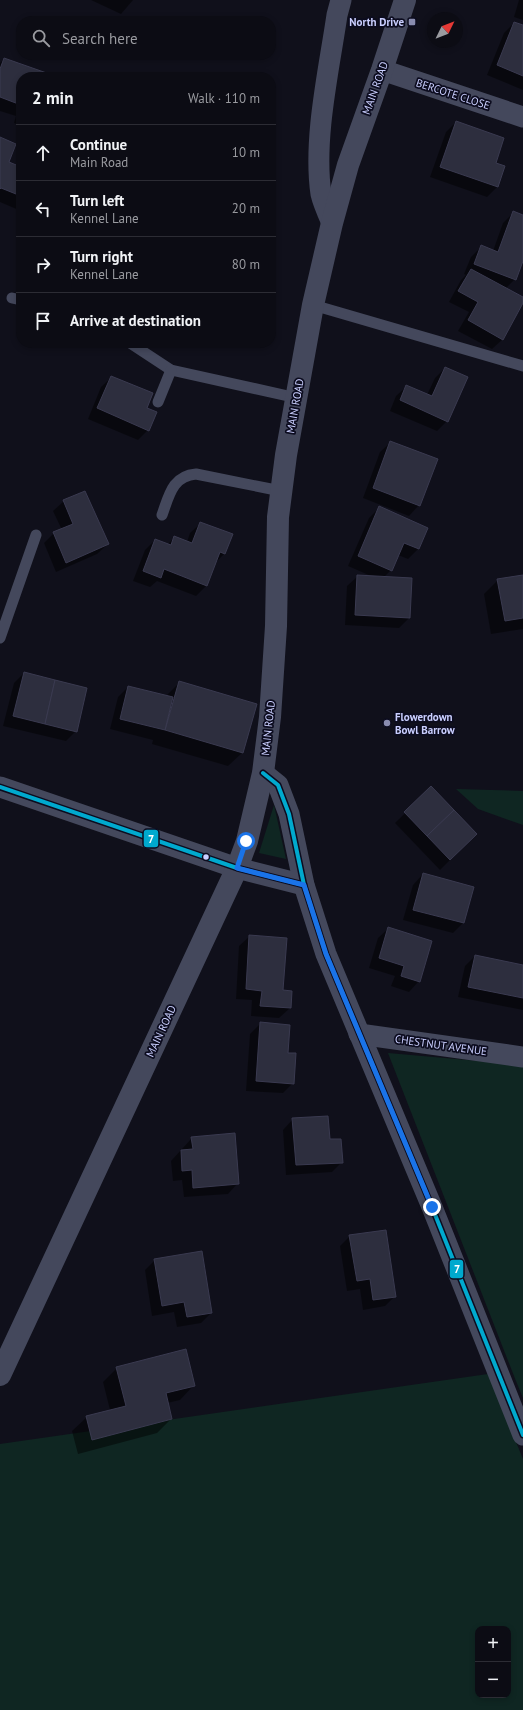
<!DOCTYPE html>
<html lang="en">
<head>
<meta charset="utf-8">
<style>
  :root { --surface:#0c0c14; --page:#1a1a22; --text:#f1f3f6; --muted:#9a9ba0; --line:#2c2c34 }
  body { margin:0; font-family:"PT Sans",sans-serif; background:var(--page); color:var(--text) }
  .controls { position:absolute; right:12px; bottom:12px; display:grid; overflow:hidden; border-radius:8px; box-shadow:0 2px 6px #0003 }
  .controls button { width:36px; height:36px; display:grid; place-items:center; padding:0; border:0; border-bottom:1px solid var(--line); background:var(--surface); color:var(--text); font:20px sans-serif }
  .compass { position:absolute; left:427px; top:12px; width:36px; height:36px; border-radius:50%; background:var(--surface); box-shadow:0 2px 6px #0003; rotate:47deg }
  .stop { position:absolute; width:12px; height:12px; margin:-9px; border:3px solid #1a73e8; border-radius:50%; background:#fff }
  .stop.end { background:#1a73e8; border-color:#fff; box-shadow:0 1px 4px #0008 }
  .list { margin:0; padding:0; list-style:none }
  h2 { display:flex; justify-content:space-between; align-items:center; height:52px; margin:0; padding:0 16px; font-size:17px }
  h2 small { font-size:13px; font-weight:400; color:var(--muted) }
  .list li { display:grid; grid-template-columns:26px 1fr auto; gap:12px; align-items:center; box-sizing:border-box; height:56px; padding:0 16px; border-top:1px solid var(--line) }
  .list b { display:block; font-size:15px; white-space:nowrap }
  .list p { margin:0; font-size:13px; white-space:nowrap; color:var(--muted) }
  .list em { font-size:13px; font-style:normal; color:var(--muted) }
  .icon { flex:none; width:22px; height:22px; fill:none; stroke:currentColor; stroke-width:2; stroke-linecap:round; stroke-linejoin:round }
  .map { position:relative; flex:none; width:523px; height:1710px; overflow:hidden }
  .search { position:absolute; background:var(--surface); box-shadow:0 2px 6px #0003; left:16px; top:16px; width:260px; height:44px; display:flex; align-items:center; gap:10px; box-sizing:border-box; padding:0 14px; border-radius:16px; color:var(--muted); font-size:15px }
  .panel { position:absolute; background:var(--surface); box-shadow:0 2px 6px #0003; left:16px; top:72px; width:260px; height:276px; border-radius:16px }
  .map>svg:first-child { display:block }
  .green { fill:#0f2622; fill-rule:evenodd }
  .shadow { fill:#0007 }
  .building { fill:#2d2e3e; stroke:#3a3a50 }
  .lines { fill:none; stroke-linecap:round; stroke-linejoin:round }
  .service { stroke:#44485c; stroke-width:11 }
  .minor { stroke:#44485c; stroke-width:21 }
  .tertiary { stroke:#44485c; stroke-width:22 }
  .bus-1-casing { stroke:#0c0c1f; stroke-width:7 }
  .bus-1 { stroke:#00a9ce; stroke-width:4 }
  .route { stroke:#1a73e8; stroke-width:5 }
  .poi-dot { fill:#898caf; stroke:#0c0c1f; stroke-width:1.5 }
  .bus-dot { fill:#cacfff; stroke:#0c0c1f; stroke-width:1.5 }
  .labels { text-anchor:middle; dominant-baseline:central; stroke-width:3.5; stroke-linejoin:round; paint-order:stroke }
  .poi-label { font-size:11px; font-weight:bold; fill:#cacfff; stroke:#0c0c1f; text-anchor:end }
  .street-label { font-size:11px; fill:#cacfff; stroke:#0c0c1f }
  .line-badge { stroke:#0c0c1f; stroke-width:1.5 }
  .badge-label { font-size:11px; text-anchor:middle; font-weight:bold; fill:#fff }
</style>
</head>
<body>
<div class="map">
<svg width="523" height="1710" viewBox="0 0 523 1710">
  <rect width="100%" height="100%" fill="#10101b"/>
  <!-- green -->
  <g class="green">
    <path d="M456 789 523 791V825L478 809Z"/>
    <path d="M274 805 286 859 259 853Z"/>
    <path d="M388 1053 523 1065V1398L516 1381Z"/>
    <path d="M488 1374 523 1459V1710H0V1444ZM478 1629H508V1695H478Z"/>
  </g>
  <!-- shadow -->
  <g class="shadow">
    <path d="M91 0H133L121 14Z"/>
    <path d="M519 0H523V20L514 17Z"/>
    <path d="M514 23 523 27V90L487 75 504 33Z"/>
    <path d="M4 59 55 77H21V126L14 123 16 116 0 111V63Z"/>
    <path d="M456 122 494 163 504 167 497 187 487 197 430 177 446 132Z"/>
    <path d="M0 138 8 162 21 168V211L0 202Z"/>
    <path d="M514 212 523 216V258L515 279 505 289 523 299V301L503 339 492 349 458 331 469 312 449 302 461 280 466 275 464 274 471 257 481 247 493 251 503 223Z"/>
    <path d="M445 368 447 421 437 431 390 411 396 396 407 386 427 395 435 378Z"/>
    <path d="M112 377 148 430 138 440 88 419 101 387Z"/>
    <path d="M391 442 419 505 409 516 363 498 380 452Z"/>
    <path d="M64 501 108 544 97 554 56 572 44 543 54 533 62 530 53 511Z"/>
    <path d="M379 508 427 528 418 549 408 559 398 555 391 570 384 577 411 579 409 618 399 628 345 625 347 586 358 576H371L348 566 369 518Z"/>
    <path d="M201 523 224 554 215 563 206 586 196 596 157 581 150 587 133 581 145 550 155 540 167 545 175 537 187 542 190 533Z"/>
    <path d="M523 576V629L491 634 484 594 498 580Z"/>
    <path d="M24 673 76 731 66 741 3 726 14 683Z"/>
    <path d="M180 682 243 752 228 766 152 744 153 740 110 729 118 697 128 687 166 696Z"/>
    <path d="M431 788 466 844 440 870 395 823Z"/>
    <path d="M423 874 472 888 463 923 453 933 403 920 413 885Z"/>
    <path d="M389 928 419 981 409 992 391 986 395 976 369 968 378 938Z"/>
    <path d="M250 936 290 1008 279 1018 251 1016 252 1000 236 999 239 946Z"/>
    <path d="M475 956 523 966V1010L458 997 465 966Z"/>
    <path d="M260 1024 287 1054 293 1083 283 1093 246 1091 250 1034Z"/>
    <path d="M293 1119 329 1140 342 1162 332 1172 286 1175 283 1130Z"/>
    <path d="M192 1138 238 1183 228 1194 184 1197 182 1180 173 1181 171 1161Z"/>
    <path d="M350 1236 395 1296 385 1306 363 1310 360 1289 347 1291 340 1246Z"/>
    <path d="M155 1260 211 1313 201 1323 177 1327 174 1312 152 1316 145 1270Z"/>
    <path d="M117 1368 194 1385 180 1400 167 1403 171 1419 157 1433 78 1454 72 1431 87 1417 110 1410 103 1382Z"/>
  </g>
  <!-- building -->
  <g class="building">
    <path d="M514 22 523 25V76L497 65Z"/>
    <path d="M4 58 58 77H21V105L0 97V69Z"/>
    <path d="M456 121 504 138 496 163 505 166 498 187 440 167Z"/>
    <path d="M0 137 16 144 9 162 21 167V196L1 188 0 189Z"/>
    <path d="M513 211 523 215V261L516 280 474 264 481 245 498 252Z"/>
    <path d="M471 269 523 297V303L503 340 468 320 478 302 458 291Z"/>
    <path d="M445 367 468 377 448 422 400 400 406 385 432 396Z"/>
    <path d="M111 376 153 393 147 408 157 412 149 431 97 408Z"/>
    <path d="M390 441 438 459 420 506 373 488Z"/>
    <path d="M85 491 109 544 66 563 53 532 73 524 63 500Z"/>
    <path d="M379 506 428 528 419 549 404 543 392 571 358 556Z"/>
    <path d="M200 522 233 534 225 554 220 552 207 586 164 569 161 578 143 571 155 539 171 545 174 536 192 543Z"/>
    <path d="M357 575 412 578 410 618 355 615Z"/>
    <path d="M523 575V618L505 621 497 579Z"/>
    <path d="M24 672 55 680 45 724 13 716Z"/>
    <path d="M55 680 87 688 77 732 45 724Z"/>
    <path d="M179 681 257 704 243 753 165 730Z"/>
    <path d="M128 686 173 697 165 730 120 719Z"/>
    <path d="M431 786 454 810 427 836 404 812Z"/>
    <path d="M454 810 477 834 450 860 427 836Z"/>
    <path d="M423 873 474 887 464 923 413 910Z"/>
    <path d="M388 927 432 941 420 982 401 976 404 966 379 958Z"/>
    <path d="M249 935 287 938 283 990 292 991 291 1008 260 1006 262 991 246 989Z"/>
    <path d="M475 955 523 965V998L468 987Z"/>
    <path d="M260 1022 290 1025 288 1053H296L294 1084 256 1081Z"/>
    <path d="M328 1116 330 1139H341L343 1163 296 1165 292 1118Z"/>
    <path d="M235 1133 239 1184 193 1188 192 1170 182 1171 181 1150 193 1149 191 1137Z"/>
    <path d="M386 1230 396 1297 373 1300 370 1279 357 1281 349 1235Z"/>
    <path d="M202 1251 212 1313 187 1317 184 1302 162 1306 154 1259Z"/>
    <path d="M186 1349 195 1386 166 1393 172 1419 92 1440 86 1416 126 1406 116 1367Z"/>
  </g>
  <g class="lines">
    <!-- service -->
    <g class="service">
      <path d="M12 298 21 300"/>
      <path d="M313 305 523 366"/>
      <path d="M130 343 171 370 297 398"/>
      <path d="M158 402 171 370"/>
      <path d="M162 515C169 496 172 476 196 474L281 491"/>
      <path d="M0 638 36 535"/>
    </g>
    <!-- minor -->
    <g class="minor">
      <path d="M382 70 523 117"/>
      <path d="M332 223C328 214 323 203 321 194 313 139 329 70 337 15L341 0"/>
      <path d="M263 773 278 785 289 814 304 885 326 954 432 1207 523 1435"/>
      <path d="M0 787 237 868 304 885"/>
      <path d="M359 1034 523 1057"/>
    </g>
    <!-- tertiary -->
    <path class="tertiary" d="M0 1375 237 868 247 841 263 773 270 717 276 626 278 517 286 455 313 305 332 223 348 165 382 70 405 0"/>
    <defs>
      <g id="bus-1">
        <path d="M263 773 278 785 289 814 304 885 326 954 432 1207 523 1435"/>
        <path d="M0 787 237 868 304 885"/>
      </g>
    </defs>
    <!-- bus-1 casing -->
    <use href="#bus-1" class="bus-1-casing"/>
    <!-- bus-1 -->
    <use href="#bus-1" class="bus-1"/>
  </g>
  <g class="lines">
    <!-- route -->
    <path class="route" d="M246 841 237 868 304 885 326 954 432 1207"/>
  </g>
  <!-- markers -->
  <g class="poi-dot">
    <rect x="408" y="18" width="8" height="8" rx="2"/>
    <circle cx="387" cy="723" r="4"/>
  </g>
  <circle class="bus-dot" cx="206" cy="857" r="3.5"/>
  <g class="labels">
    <!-- poi labels -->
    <g class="poi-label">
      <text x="404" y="22">North Drive</text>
      <text x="395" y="717" text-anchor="start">Flowerdown<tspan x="395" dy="13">Bowl Barrow</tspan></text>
    </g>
    <!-- street labels -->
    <g class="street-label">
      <text transform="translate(375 88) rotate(-70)">MAIN ROAD</text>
      <text transform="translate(453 94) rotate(18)">BERCOTE CLOSE</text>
      <text transform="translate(295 406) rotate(-80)">MAIN ROAD</text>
      <text transform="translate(268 728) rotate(-84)">MAIN ROAD</text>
      <text transform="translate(161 1031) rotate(-65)">MAIN ROAD</text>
      <text transform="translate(441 1045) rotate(8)">CHESTNUT AVENUE</text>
    </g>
  </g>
  <g class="line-badge">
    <rect x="143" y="829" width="16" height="19" rx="4" fill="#00a9ce"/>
    <rect x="449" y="1259" width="15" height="20" rx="4" fill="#00a9ce"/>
  </g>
  <g class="badge-label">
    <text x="151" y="843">7</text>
    <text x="457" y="1273">7</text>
  </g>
</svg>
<div class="controls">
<button>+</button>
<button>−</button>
</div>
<svg class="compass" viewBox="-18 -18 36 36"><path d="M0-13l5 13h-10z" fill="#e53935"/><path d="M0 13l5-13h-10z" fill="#9a9ba0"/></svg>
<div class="stop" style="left:246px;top:841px"></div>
<div class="stop end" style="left:432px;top:1207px"></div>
<div class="search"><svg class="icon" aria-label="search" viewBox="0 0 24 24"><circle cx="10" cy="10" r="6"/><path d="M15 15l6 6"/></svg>Search here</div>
<section class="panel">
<h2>2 min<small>Walk · 110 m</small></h2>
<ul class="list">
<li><svg class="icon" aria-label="ahead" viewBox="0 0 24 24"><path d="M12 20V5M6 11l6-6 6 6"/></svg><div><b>Continue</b><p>Main Road</p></div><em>10 m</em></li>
<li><svg class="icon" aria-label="left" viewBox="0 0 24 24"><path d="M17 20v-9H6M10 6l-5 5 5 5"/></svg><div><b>Turn left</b><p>Kennel Lane</p></div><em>20 m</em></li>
<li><svg class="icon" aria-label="right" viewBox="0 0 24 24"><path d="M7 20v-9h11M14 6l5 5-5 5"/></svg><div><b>Turn right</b><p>Kennel Lane</p></div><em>80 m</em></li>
<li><svg class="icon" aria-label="arrive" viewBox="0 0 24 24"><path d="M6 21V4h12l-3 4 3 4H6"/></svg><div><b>Arrive at destination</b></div></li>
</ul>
</section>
</div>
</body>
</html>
